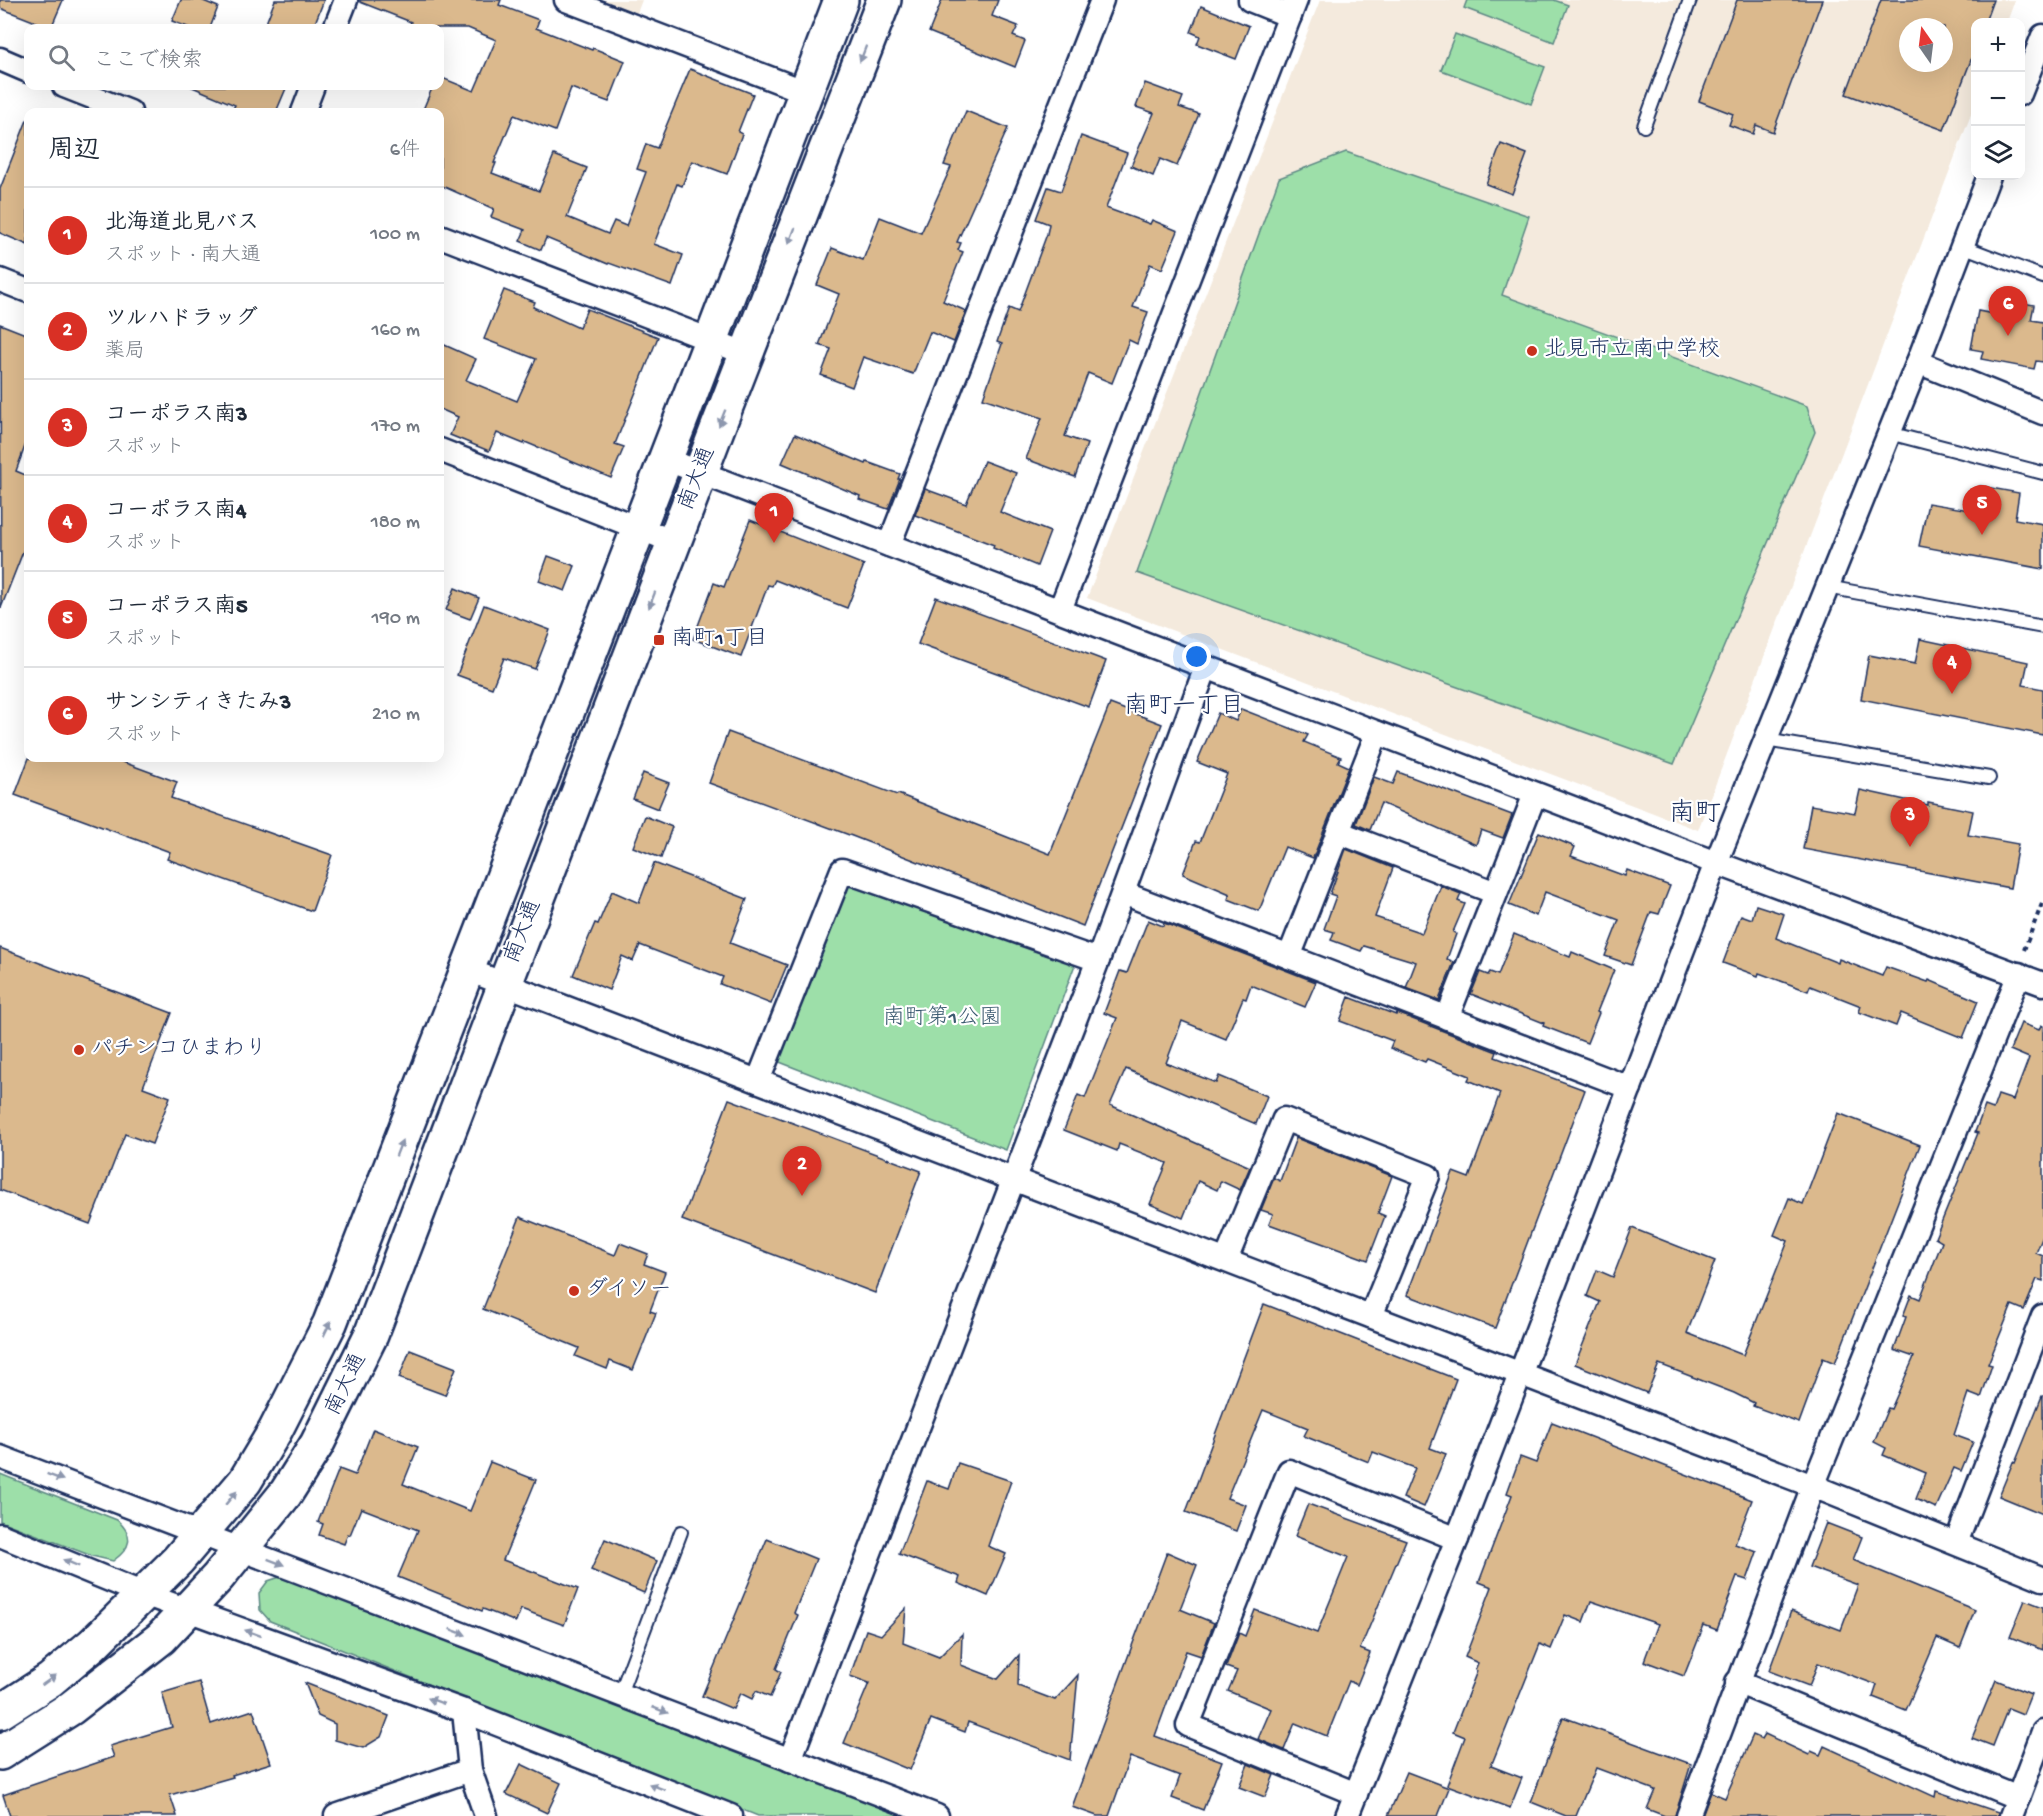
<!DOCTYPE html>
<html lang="ja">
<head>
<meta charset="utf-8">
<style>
  :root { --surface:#fff; --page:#f6f6f7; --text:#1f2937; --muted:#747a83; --line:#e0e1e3; --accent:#d93025 }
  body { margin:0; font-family:"Gochi Hand","Klee One",sans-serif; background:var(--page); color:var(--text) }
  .controls { position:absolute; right:18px; top:18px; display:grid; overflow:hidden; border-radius:12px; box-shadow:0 6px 24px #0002 }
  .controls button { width:54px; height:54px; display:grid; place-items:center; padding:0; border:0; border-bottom:2px solid var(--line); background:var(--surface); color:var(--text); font:30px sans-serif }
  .compass { position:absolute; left:1899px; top:18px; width:54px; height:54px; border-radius:50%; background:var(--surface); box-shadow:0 6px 24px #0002; rotate:346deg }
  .you { position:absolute; left:1197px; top:657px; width:21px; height:21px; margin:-15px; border:4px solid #fff; border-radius:50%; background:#1a73e8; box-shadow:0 0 0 9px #1a73e833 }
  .badge { display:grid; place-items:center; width:39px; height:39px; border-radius:50%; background:var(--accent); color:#fff; font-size:20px; font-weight:700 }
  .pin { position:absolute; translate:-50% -50px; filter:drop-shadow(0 2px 3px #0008) }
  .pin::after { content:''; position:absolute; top:32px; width:21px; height:18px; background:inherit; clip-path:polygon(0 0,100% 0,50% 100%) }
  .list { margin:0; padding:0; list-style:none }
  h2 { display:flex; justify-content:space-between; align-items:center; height:78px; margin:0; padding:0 24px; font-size:26px }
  h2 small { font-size:20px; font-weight:400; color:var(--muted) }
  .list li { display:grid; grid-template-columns:39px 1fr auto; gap:18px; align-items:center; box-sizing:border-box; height:96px; padding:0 24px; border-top:2px solid var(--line) }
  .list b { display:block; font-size:22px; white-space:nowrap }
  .list p { margin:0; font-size:20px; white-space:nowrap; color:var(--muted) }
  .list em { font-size:20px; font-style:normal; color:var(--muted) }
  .icon { flex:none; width:33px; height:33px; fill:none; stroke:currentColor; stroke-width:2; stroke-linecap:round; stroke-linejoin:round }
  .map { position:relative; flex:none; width:2043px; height:1816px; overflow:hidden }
  .search { position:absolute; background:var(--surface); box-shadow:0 6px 24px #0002; left:24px; top:24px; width:420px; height:66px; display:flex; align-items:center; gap:15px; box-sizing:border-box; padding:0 21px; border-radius:12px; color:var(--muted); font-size:22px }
  .panel { position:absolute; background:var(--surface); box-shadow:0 6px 24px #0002; left:24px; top:108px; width:420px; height:654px; border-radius:12px }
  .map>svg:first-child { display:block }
  .built { fill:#f4eadd; fill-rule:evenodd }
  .green { fill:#9ddfa9; stroke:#5c8784; stroke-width:1.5 }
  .building { fill:#dbb98d; stroke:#1b2f5e; stroke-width:1.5; fill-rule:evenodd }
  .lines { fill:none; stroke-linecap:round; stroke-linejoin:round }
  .lane-casing { stroke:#1b2f5e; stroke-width:16 }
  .street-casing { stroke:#1b2f5e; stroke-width:27 }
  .secondary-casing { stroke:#1b2f5e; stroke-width:38 }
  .path { stroke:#1b2f5e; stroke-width:4; stroke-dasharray:4.5 4.5; stroke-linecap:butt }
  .lane { stroke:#fff; stroke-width:12 }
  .street { stroke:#fff; stroke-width:22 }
  .secondary { stroke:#fff; stroke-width:33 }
  .oneway { fill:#8d97ae }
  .poi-dot { fill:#c8321e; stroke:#fff; stroke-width:2 }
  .labels { text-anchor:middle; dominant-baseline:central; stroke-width:4.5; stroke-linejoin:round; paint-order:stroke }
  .poi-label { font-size:22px; fill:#1b2f5e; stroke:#fff; text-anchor:start }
  .street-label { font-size:22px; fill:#1b2f5e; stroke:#fff }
  .park-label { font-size:22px; fill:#3c5b71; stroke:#fff }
  .neighbourhood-label { font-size:24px; fill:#1b2f5e; stroke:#fff }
  .quarter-label { font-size:26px; fill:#1b2f5e; stroke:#fff }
</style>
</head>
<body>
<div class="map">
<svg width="2043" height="1816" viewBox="0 0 2043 1816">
  <rect width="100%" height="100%" fill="#fff"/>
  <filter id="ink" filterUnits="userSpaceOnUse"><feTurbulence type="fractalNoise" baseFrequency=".0167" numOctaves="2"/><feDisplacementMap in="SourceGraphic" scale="12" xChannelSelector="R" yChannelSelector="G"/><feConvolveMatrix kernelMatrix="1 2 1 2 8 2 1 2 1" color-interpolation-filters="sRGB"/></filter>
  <g filter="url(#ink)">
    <!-- built -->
    <g class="built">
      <path d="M566 0H642L632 26Z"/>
      <path d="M1320 0H2015L2007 22H1976L1975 104 1698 830 1087 598ZM1908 27H1944V63H1908Z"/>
    </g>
    <!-- green -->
    <g class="green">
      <path d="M1467 0H1554L1568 5 1554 42 1464 8Z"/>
      <path d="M1455 34 1545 67 1531 104 1441 70Z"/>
      <path d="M1346 152 1529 216 1502 295 1807 406 1815 432 1674 764 1137 573 1279 178Z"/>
      <path d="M849 881 1076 962 1006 1150 777 1061Z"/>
      <path d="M0 1474 117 1520C135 1536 131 1548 113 1561L92 1556 0 1521Z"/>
      <path d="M283 1576 914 1816H758L270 1621 260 1610 259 1593 268 1581Z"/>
    </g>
    <!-- building -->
    <g class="building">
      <path d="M0 0H63L51 28 0 8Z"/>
      <path d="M181 0H201L218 7 210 28H190L172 21Z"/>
      <path d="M275 0H324L313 28H264Z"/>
      <path d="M360 0H501L499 5 539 20 536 28 592 50 593 48 625 61 609 102 571 88 555 131 514 115 494 163H496L492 173 539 191 554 155 587 168 567 217 608 234 614 221 626 226 646 172 637 169 646 144 657 148 690 69 753 94 738 132 742 134 727 174 692 161 682 186 677 184 654 244 683 255 672 286 609 263 608 264 546 238 541 250 520 241 525 230 491 217 494 209 440 185V112H422L433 86H440V77L474 91 496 40 468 28H409L411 22 360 2Z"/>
      <path d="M942 0H998L992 16 1018 26 1013 36 1025 41 1015 67 929 32Z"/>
      <path d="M1737 0H1822L1773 132 1756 125 1753 134 1729 125 1733 114 1699 101Z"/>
      <path d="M1881 0H1993L1985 22H1976V47L1944 130 1846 94ZM1908 27H1944V63H1908Z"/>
      <path d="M1201 6 1249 26 1236 59 1197 44 1200 36 1191 32Z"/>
      <path d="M1145 83 1183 97 1179 107 1199 114 1177 166 1160 159 1153 176 1131 166 1154 113 1136 107Z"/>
      <path d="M190 86H287L276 112H231L235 105Z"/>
      <path d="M966 111 1008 128 957 242 961 243 958 250 963 252 943 301 966 311 954 342 930 332 913 374 863 357 852 387 821 375 831 349 819 345 839 294 817 285 832 248 863 260 880 217 921 233 951 167 944 165Z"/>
      <path d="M27 120 28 121V245L0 233V189Z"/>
      <path d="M1081 136 1127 153 1106 208 1150 224 1152 220 1178 231 1162 269 1150 264 1133 307 1148 312 1137 344 1129 340 1112 383 1088 373 1065 436 1087 444 1075 477 1026 459 1042 418 983 398 1002 344 997 342 1009 308 1018 312 1047 234 1049 224 1036 219 1048 187 1061 191Z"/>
      <path d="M1501 144 1527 154 1512 194 1486 184Z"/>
      <path d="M504 290 535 302 533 307 579 328 587 309 658 337 615 444 624 447 611 478 525 442 524 444 497 433 489 451 450 435 458 417 440 409V343L476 359 466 380 517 401 536 359 484 339Z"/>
      <path d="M2002 299 2034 305 2031 320 2043 322V362L2036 361 2034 369 1981 359 1983 351 1971 349 1978 311 1999 315Z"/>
      <path d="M0 324 28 335V438L16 471 28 476V539L1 608Z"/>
      <path d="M795 434 866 464 867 462 900 474 898 479H900L888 509 859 499 860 496 782 463Z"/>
      <path d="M984 461 1016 473 1000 512 1050 532 1037 566 993 548 994 545 915 515 925 489 966 504Z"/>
      <path d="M1980 486 2019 493 2015 519 2043 524V569L1919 546 1928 503 1975 511Z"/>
      <path d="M750 520 864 565 847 608 775 580 772 586 768 585 741 657 693 639 714 583 724 587Z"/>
      <path d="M548 556 575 566 565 591 539 581Z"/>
      <path d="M455 588 479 598 470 619 446 610Z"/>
      <path d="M936 597 1106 661 1089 707 918 644Z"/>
      <path d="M484 605 550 630 535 669 504 658 492 688 457 675Z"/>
      <path d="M1920 639 2028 662 2023 685 2043 689V735L1861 699 1869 655 1915 664Z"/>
      <path d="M1110 704 1162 724 1083 926 852 836 709 783 728 732 897 795 898 794 1050 854Z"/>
      <path d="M1241 709 1308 735 1304 742 1341 757 1338 762 1349 767 1313 858 1285 847 1259 911 1228 899 1230 894 1183 874 1196 841 1200 842 1227 774 1197 762 1218 713 1236 721Z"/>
      <path d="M29 758H112L177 782 171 798 332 855 312 911 167 859 170 852 15 795Z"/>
      <path d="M1398 772 1512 815 1503 838 1481 830 1476 845 1381 803 1370 830 1356 824 1374 777 1393 784Z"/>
      <path d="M643 773 669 783 658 809 633 799Z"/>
      <path d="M1860 790 1928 805V802L1973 811 1968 835 2018 844 2010 888 1803 849 1811 805 1855 813Z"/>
      <path d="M645 816 672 827 661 858 633 847Z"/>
      <path d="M1539 832 1575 847 1571 856 1625 876 1627 870 1670 886 1659 914 1651 912 1631 965 1605 956 1619 920 1545 892 1536 916 1509 905Z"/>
      <path d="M1346 849 1393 868 1375 917 1422 933 1441 886 1461 894 1458 901 1465 904 1453 932 1456 934 1447 959 1454 962 1439 1000 1406 988 1416 962 1364 946 1361 951 1331 940 1334 932 1324 929 1336 896 1330 894Z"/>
      <path d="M654 863 747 899 730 943 787 965 771 1004 720 984 723 977 640 945 633 961 622 956 609 990 573 975 595 923 598 924 612 891 639 903Z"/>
      <path d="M1756 905 1784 914 1776 938 1838 963 1839 959 1882 976 1886 967 1928 982 1929 980 1978 1001 1963 1038 1901 1013 1896 1026 1859 1012 1861 1006 1810 986 1808 991 1759 973 1758 976 1723 963 1741 915 1752 919Z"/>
      <path d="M1148 920 1163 926 1164 923 1316 982 1305 1007 1251 985 1246 999 1243 998 1226 1039 1182 1021 1166 1063 1216 1083 1219 1076 1267 1096 1256 1124 1126 1069 1110 1105 1250 1167 1240 1190 1221 1181 1217 1190 1198 1181 1183 1218 1150 1204 1167 1163 1119 1144 1117 1151 1064 1130 1078 1095 1085 1098 1117 1018 1104 1013 1120 971 1127 973Z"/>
      <path d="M1514 934 1570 957 1572 952 1614 970 1597 1012 1599 1013 1587 1043 1543 1026 1544 1023 1471 994 1480 972 1488 975 1490 972 1498 975Z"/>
      <path d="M0 948 172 1013 143 1087 170 1097 152 1144 125 1134 90 1224 0 1190Z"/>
      <path d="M1349 997 1396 1015 1397 1013 1497 1052 1495 1057 1585 1090 1495 1328 1407 1295 1453 1172 1469 1178 1500 1093 1468 1080 1470 1076 1427 1059 1425 1062 1390 1048 1393 1041 1340 1021Z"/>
      <path d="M2021 1023 2039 1030 2041 1025 2043 1026V1236L2036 1253 2043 1256V1281L2037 1279 2024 1310 2012 1305 1988 1364 1992 1365 1981 1398 1968 1393 1954 1435 1973 1442 1961 1471 1954 1468 1936 1508 1916 1499 1926 1473 1883 1455 1886 1448 1874 1442 1888 1408 1891 1409 1914 1357 1894 1350 1906 1317 1903 1316 1911 1295 1920 1299 1942 1242 1935 1238 1978 1133 1975 1132 1985 1106 1993 1109 1998 1095 2013 1100 2029 1058 2010 1050Z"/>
      <path d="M729 1099 921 1171 875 1293 682 1220Z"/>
      <path d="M1838 1113 1920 1145 1835 1363 1823 1358 1799 1423 1753 1406 1754 1403 1734 1393 1659 1364 1647 1393 1575 1364 1600 1302 1587 1296 1597 1270 1613 1277 1632 1228 1715 1261 1687 1333 1743 1355 1788 1241 1774 1235 1789 1198 1803 1204Z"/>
      <path d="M1296 1138 1392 1176 1378 1213 1385 1216 1368 1260 1269 1224 1273 1214 1261 1210 1274 1178 1280 1181Z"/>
      <path d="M520 1217 615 1255 620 1243 648 1254 644 1264 665 1272 650 1311 656 1313 633 1370 610 1361 607 1369 575 1356 579 1348 483 1309Z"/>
      <path d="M1264 1304 1456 1379 1430 1448 1446 1454 1424 1507 1403 1498 1415 1468 1373 1452 1369 1462 1304 1436 1308 1428 1263 1410 1227 1498 1246 1505 1236 1531 1186 1512Z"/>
      <path d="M410 1350 456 1368 445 1395 399 1378Z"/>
      <path d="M2042 1396H2043V1514L1999 1496 2013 1462 2015 1463Z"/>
      <path d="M1552 1422 1752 1500 1735 1544 1757 1552 1747 1580 1737 1577 1717 1630 1704 1625 1684 1676 1644 1661 1658 1624 1591 1601 1583 1622 1565 1615 1551 1649 1540 1644 1491 1766 1522 1778 1510 1808 1447 1785 1465 1737 1453 1732 1477 1671 1475 1670 1478 1663 1465 1657 1492 1587 1479 1582 1512 1495 1507 1493 1520 1457 1536 1463Z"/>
      <path d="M373 1429 418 1447 403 1484 470 1511 490 1462 536 1480 503 1560 578 1589 564 1625 521 1609 516 1622 483 1609 482 1611 398 1577 418 1530 361 1508 350 1535 348 1534 344 1544 319 1535 323 1524 318 1522 339 1469 355 1475Z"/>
      <path d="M958 1463 1011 1481 988 1546 1006 1554 988 1596 958 1583 960 1577 899 1554 927 1481 949 1489Z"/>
      <path d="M1308 1504 1406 1540 1360 1649 1370 1653 1357 1685 1349 1681 1327 1736 1295 1723 1284 1750 1258 1739 1271 1709 1228 1691 1237 1671 1226 1667 1239 1633 1245 1636 1255 1610 1317 1633 1348 1557 1295 1536Z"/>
      <path d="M1826 1523 1862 1537 1853 1560 1975 1610 1960 1648 1937 1638 1906 1710 1873 1697 1877 1685 1818 1663 1809 1686 1769 1671 1791 1611 1841 1630 1858 1585 1809 1567Z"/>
      <path d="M605 1539 657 1561 644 1593 591 1570Z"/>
      <path d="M767 1539 816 1559 794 1613 798 1615 776 1669 781 1672 770 1697 756 1691 752 1699 740 1693 733 1709 702 1696Z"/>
      <path d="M1167 1552 1197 1565 1180 1609 1214 1623 1201 1656 1186 1651 1155 1736 1222 1761 1203 1810 1172 1798 1180 1776 1130 1757 1109 1816H1097L1072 1807Z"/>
      <path d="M2025 1600 2043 1607V1650L2010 1637Z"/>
      <path d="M906 1608 903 1643 939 1657 962 1634 961 1665 998 1679 1019 1655 1018 1686 1055 1700 1078 1675 1070 1760 968 1722 965 1732 931 1719 910 1770 844 1743 869 1683 850 1676 866 1630 881 1635Z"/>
      <path d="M1996 1680 2031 1694 2023 1714 2008 1708 1993 1746 1972 1738Z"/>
      <path d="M199 1682 211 1724 253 1710 271 1763 232 1775 233 1777 170 1795 177 1816H10L3 1795 114 1757 110 1746 172 1727 162 1693Z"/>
      <path d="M305 1683 389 1716 381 1737 363 1748 335 1740V1724L318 1716Z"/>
      <path d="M1563 1717 1691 1764 1675 1816H1665L1647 1809 1655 1790 1596 1768 1576 1816H1566L1531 1802Z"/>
      <path d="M1765 1734 1809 1755 1811 1751 1820 1755 1824 1746 1935 1797 1936 1791 1998 1812V1816H1702L1711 1792 1725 1798 1753 1735 1762 1739Z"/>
      <path d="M521 1764 561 1783 547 1813 506 1794Z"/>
      <path d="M1248 1764 1274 1775 1265 1797 1239 1787Z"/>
      <path d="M1407 1772 1449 1788 1438 1816H1388Z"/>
    </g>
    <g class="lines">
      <defs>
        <g id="lane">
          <path d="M1644 126 1690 0"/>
          <path d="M1962 246 2043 277"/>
          <path d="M1889 433 2043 473"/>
          <path d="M1827 587 2043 627"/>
          <path d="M1766 740 1989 778"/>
          <path d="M620 1694 681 1532"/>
        </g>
        <g id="street">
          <path d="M566 0 806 92"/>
          <path d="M1250 0 1290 16"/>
          <path d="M335 28 346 0"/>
          <path d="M0 59 28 71"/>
          <path d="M64 86 130 112"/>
          <path d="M2020 94 2043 36"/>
          <path d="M303 112 313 86"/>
          <path d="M440 236 747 354"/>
          <path d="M0 280 28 291"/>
          <path d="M1918 362 2043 413"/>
          <path d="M440 450 674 542"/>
          <path d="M665 459 1716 863 2043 984"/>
          <path d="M889 545 1102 0"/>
          <path d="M1060 610 1296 0"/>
          <path d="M1338 832 1496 893"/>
          <path d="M1123 893 1630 1088"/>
          <path d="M1289 957 1377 733"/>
          <path d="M468 970 1813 1486 2043 1579"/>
          <path d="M1447 1018 1535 794"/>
          <path d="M758 1081 842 870 1098 960"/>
          <path d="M1226 1260 1284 1119 1428 1176 1371 1316"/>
          <path d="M0 1457 937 1816"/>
          <path d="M0 1535 144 1594 464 1711 731 1816"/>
          <path d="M1956 1543 2043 1316"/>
          <path d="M1737 1682 2018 1798"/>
          <path d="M464 1711 470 1770 486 1816"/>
          <path d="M790 1760 1098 960 1206 667"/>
          <path d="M1356 1794 1188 1725 1289 1471 1457 1539"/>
          <path d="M336 1816 470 1770"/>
          <path d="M1347 1816 1457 1539 1716 863 1918 362 1989 176"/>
          <path d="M1688 1816 1813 1486 2019 974"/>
          <path d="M2011 1816 2043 1732"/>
        </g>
        <g id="secondary">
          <path d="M0 1712 50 1680 93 1644 178 1560 245 1481 275 1431 330 1323 683 414 841 0"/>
          <path d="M0 1753 71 1708 161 1638 218 1577 286 1493 317 1444 371 1335 718 427 884 0"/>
        </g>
      </defs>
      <!-- lane casing -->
      <use href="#lane" class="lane-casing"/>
      <!-- street casing -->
      <use href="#street" class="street-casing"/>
      <!-- secondary casing -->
      <use href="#secondary" class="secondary-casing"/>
      <!-- path -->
      <path class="path" d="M2024 950 2043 901"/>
      <!-- lane -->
      <use href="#lane" class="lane"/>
      <!-- street -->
      <use href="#street" class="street"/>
      <!-- secondary -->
      <use href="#secondary" class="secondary"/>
    </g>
    <!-- one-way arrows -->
    <defs><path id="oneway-solid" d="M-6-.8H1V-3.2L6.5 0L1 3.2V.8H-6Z" transform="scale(1.5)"/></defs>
    <g class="oneway">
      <use href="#oneway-solid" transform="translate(863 54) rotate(111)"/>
      <use href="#oneway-solid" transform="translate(792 236) rotate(111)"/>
      <use href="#oneway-solid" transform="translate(722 418) rotate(112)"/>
      <use href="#oneway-solid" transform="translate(652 600) rotate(111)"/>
      <use href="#oneway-solid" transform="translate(399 1148) rotate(-69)"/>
      <use href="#oneway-solid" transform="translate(327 1329) rotate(-64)"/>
      <use href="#oneway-solid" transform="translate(55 1477) rotate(21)"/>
      <use href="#oneway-solid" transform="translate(231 1498) rotate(-50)"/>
      <use href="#oneway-solid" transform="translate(276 1562) rotate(21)"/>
      <use href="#oneway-solid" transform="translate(71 1563) rotate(-157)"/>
      <use href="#oneway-solid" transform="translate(458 1632) rotate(21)"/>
      <use href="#oneway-solid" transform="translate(253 1633) rotate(-160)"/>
      <use href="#oneway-solid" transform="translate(49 1680) rotate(-36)"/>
      <use href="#oneway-solid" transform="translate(436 1701) rotate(-160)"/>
      <use href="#oneway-solid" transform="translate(660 1710) rotate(21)"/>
      <use href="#oneway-solid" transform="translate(657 1787) rotate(-159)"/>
    </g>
  </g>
  <!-- markers -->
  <g class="poi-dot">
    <circle cx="1532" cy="351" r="6"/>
    <rect x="653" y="634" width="12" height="12" rx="3"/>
    <circle cx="79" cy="1050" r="6"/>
    <circle cx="574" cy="1291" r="6"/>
  </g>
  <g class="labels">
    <!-- poi labels -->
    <g class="poi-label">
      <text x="1544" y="351">北見市立南中学校</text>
      <text x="671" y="640">南町1丁目</text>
      <text x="91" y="1050">パチンコひまわり</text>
      <text x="586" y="1291">ダイソー</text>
    </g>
    <!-- street labels -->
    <g class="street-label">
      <text transform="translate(698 479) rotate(-69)">南大通</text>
      <text transform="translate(524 932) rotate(-69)">南大通</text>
      <text transform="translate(347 1385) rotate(-64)">南大通</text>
    </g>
    <!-- park labels -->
    <g class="park-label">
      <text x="942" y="1019">南町第1公園</text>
    </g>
    <!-- neighbourhood labels -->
    <g class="neighbourhood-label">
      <text x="1184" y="707">南町一丁目</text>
    </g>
    <!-- quarter labels -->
    <g class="quarter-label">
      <text x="1695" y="815">南町</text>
    </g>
  </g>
</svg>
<div class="controls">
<button>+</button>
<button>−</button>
<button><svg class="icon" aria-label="layers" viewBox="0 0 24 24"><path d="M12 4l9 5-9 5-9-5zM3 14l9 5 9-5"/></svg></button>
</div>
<svg class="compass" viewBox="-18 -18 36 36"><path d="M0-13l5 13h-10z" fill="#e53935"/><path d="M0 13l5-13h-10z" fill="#747a83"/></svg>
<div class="you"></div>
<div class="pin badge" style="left:774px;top:543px">1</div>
<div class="pin badge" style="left:802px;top:1196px">2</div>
<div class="pin badge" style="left:1910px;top:847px">3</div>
<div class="pin badge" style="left:1952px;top:694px">4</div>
<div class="pin badge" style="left:1982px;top:535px">5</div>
<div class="pin badge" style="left:2008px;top:336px">6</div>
<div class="search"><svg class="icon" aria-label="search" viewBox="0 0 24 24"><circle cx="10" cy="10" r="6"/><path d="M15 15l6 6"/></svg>ここで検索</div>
<section class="panel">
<h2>周辺<small>6件</small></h2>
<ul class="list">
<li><span class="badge">1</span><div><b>北海道北見バス</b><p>スポット · 南大通</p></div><em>100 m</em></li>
<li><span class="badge">2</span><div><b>ツルハドラッグ</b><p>薬局</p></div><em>160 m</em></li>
<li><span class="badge">3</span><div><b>コーポラス南3</b><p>スポット</p></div><em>170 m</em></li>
<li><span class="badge">4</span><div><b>コーポラス南4</b><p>スポット</p></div><em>180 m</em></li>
<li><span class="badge">5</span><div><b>コーポラス南5</b><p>スポット</p></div><em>190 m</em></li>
<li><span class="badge">6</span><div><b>サンシティきたみ3</b><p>スポット</p></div><em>210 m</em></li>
</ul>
</section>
</div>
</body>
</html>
